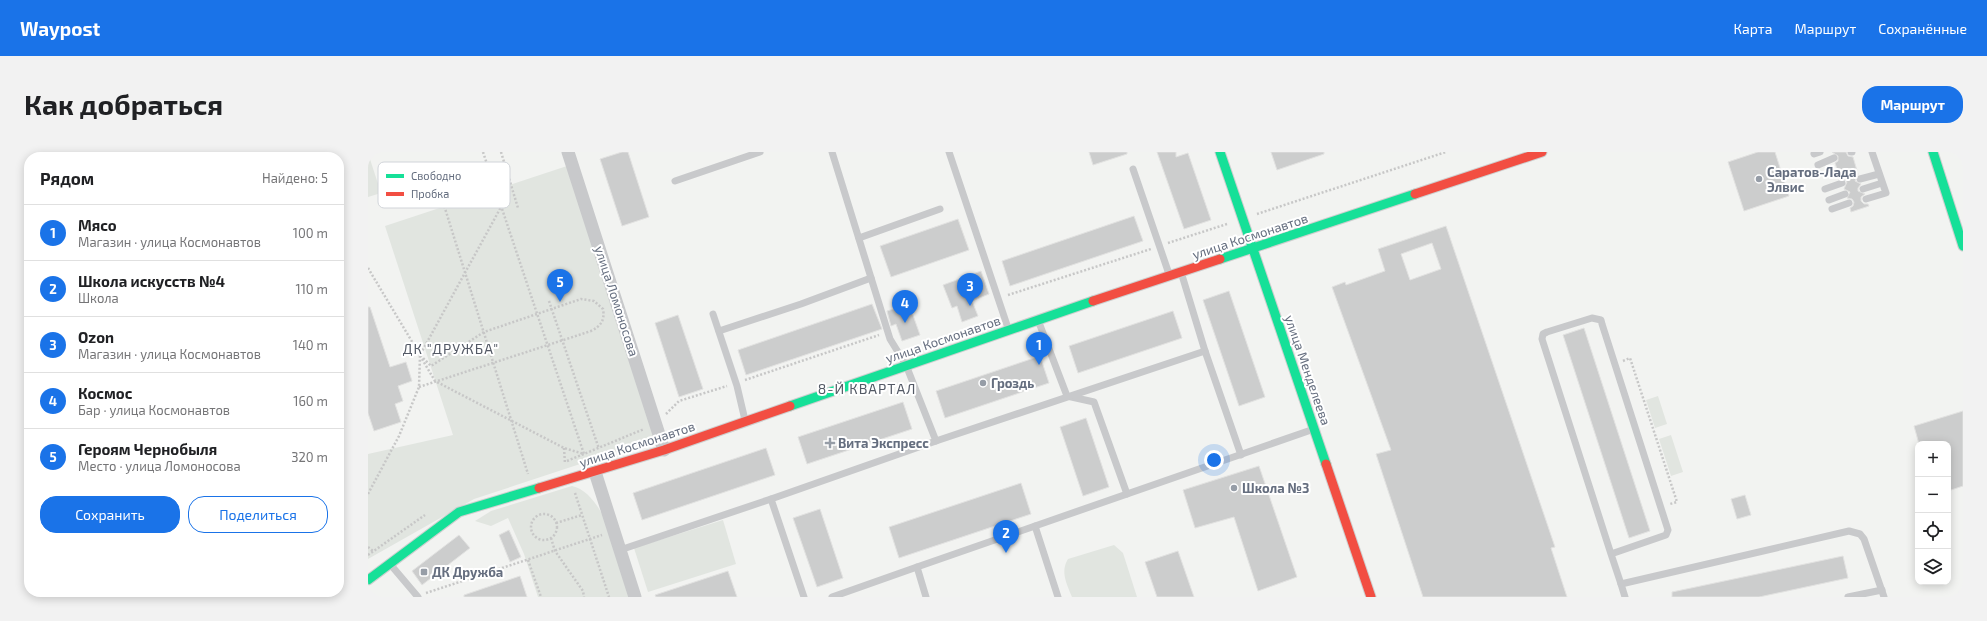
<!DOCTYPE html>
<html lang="ru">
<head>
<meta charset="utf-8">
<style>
  :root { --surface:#fff; --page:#f2f2f2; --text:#202124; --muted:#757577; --line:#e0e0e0; --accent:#1a73e8 }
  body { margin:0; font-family:"Exo 2",sans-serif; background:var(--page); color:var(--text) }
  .controls { position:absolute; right:12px; bottom:12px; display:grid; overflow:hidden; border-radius:8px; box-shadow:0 2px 10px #0003 }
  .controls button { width:36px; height:36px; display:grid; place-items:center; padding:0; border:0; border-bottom:1px solid var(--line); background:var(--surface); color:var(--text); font:20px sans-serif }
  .you { position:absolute; left:846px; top:308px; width:14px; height:14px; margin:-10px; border:3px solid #fff; border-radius:50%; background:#1a73e8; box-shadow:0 0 0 6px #1a73e833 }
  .badge { display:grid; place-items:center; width:26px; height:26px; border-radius:50%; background:var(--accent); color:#fff; font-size:13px; font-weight:700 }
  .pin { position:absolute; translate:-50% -33px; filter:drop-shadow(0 1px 2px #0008) }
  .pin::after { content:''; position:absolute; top:21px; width:14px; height:12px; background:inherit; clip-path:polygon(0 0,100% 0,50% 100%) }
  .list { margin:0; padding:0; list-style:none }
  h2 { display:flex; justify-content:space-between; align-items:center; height:52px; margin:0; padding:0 16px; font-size:17px }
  h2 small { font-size:13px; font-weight:400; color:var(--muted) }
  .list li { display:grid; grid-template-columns:26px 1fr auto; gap:12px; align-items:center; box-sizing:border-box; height:56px; padding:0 16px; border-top:1px solid var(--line) }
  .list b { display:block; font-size:15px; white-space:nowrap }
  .list p { margin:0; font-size:13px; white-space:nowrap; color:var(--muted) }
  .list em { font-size:13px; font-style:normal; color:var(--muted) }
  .actions { display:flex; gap:8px; padding:12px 16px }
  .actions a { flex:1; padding:9px 0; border:1px solid var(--accent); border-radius:16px; text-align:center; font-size:14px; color:var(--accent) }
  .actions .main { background:var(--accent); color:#fff }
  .icon { flex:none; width:22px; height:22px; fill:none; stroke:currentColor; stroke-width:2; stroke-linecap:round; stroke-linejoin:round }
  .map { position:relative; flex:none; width:1595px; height:445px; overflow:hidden; border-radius:16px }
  header { display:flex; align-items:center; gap:24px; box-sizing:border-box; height:56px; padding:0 20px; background:var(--accent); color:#fff }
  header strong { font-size:19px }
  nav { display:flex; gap:22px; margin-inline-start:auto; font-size:14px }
  .intro { display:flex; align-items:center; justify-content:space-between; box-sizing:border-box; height:96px; padding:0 24px }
  h1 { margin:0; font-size:28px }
  .button { padding:10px 18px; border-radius:16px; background:var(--accent); color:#fff; font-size:14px; font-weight:700 }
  main { display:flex; gap:24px; padding:0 24px }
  aside { flex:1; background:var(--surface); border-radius:16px; box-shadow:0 2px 10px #0003 }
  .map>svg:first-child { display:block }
  .green { fill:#e1e5e0 }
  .building { fill:#cccdcd; stroke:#e2e2e1; fill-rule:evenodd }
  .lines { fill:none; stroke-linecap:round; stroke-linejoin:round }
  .fast-casing { stroke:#cecfcf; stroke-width:11 }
  .jam-casing { stroke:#cecfcf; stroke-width:11 }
  .path { stroke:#c7c7c7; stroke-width:2.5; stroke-dasharray:2 2; stroke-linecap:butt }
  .lane { stroke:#c8c9cb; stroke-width:7 }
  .street { stroke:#c8c9cb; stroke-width:13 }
  .fast { stroke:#16e098; stroke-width:9 }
  .jam { stroke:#f24e42; stroke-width:9 }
  .poi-dot { fill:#969da7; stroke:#fff; stroke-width:1.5 }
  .labels { text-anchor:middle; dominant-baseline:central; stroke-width:4; stroke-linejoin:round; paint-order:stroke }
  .poi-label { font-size:13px; font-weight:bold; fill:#656e7f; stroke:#fff; text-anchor:start }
  .street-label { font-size:13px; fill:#656e7f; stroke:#fff }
  .neighbourhood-label { font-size:14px; letter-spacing:1px; fill:#535965; stroke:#fff }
  .key { fill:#fff; stroke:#d1d4d9; stroke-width:1 }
  .key-label { font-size:11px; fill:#656e7f }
</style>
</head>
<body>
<header>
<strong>Waypost</strong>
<nav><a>Карта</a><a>Маршрут</a><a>Сохранённые</a></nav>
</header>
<div class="intro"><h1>Как добраться</h1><a class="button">Маршрут</a></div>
<main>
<aside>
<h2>Рядом<small>Найдено: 5</small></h2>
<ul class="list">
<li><span class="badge">1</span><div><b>Мясо</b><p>Магазин · улица Космонавтов</p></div><em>100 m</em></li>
<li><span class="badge">2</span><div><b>Школа искусств №4</b><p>Школа</p></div><em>110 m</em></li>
<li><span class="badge">3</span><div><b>Ozon</b><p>Магазин · улица Космонавтов</p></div><em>140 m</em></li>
<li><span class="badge">4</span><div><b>Космос</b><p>Бар · улица Космонавтов</p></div><em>160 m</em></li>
<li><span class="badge">5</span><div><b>Героям Чернобыля</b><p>Место · улица Ломоносова</p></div><em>320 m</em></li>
</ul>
<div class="actions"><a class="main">Сохранить</a><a>Поделиться</a></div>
</aside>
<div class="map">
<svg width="1595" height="445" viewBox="0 0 1595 445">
  <rect width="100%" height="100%" fill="#f2f3f1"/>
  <!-- green -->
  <g class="green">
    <path d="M0 1 13 41 0 45Z"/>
    <path d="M199 14 288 287 106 347 0 407V302L85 283 17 74Z"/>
    <path d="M1290 244 1299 272 1287 276 1278 248Z"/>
    <path d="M1303 283 1315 320 1303 324 1291 287Z"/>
    <path d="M204 334C239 342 253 414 263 445H170L156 402 140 366 123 374 107 369 123 359Z"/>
    <path d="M355 368 368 412 280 440 266 396Z"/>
    <path d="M746 393 755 401 769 445H704C699 432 692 420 700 407Z"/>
  </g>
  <!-- building -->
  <g class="building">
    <path d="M254 0H260L281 65 254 74 232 7Z"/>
    <path d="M721 0H759V2L725 13Z"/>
    <path d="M789 0H808V5L820 1 843 68 816 77Z"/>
    <path d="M903 0H956V2L909 18Z"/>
    <path d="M1390 0H1407L1421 44 1376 59 1360 10Z"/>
    <path d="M1464 0H1478L1480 4 1485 5 1490 22 1487 29 1493 32 1490 36V39L1497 42 1493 45V49L1496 52H1500L1501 54 1483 60 1482 56 1485 54 1486 50 1484 47 1479 46 1482 40 1476 37 1479 30 1477 27 1472 26 1467 11 1470 9V4Z"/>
    <path d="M766 64 775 89 642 134 634 109Z"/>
    <path d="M590 67 601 98 523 125 512 94Z"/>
    <path d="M1078 74 1187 395 1183 396 1199 445H1055L1008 302 1023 298 964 135 977 130 978 133 1017 119 1010 97ZM1064 91 1073 117 1042 128 1033 102Z"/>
    <path d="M613 119 621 142 604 149 610 164 594 170 589 154 584 156 575 133Z"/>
    <path d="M861 139 897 245 871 254 835 148Z"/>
    <path d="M504 152 514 177 378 223 370 198Z"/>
    <path d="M541 152 552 183 534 189 528 172 523 174 519 159Z"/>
    <path d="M0 155H2L22 215 38 210 44 229 30 234 35 249 27 252 33 270 6 279 0 261Z"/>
    <path d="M805 159 814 186 710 221 701 194Z"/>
    <path d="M310 163 335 237 311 245 287 171Z"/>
    <path d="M1216 176 1282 379 1261 386 1195 183Z"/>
    <path d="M672 204 681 231 577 266 568 239Z"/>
    <path d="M535 250 544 277 439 312 430 285Z"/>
    <path d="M1595 259V334L1580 339V292H1551L1546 274Z"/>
    <path d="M718 266 741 335 715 344 692 275Z"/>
    <path d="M398 296 407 323 274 368 265 341Z"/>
    <path d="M891 314 929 425 890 439 866 365 827 376 815 338Z"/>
    <path d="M653 331 663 362 531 406 521 375Z"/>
    <path d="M1377 343 1383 363 1369 367 1363 347Z"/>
    <path d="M452 357 475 426 449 435 425 366Z"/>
    <path d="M141 378 153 405 142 410 131 383Z"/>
    <path d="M91 383 102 396 54 433 44 419Z"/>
    <path d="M810 399 826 445H789L777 410Z"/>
    <path d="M1475 404 1480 426 1391 445H1304V440Z"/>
    <path d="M360 419 369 445H288L287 443Z"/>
    <path d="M152 424 159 445H96V443Z"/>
  </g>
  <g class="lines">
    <defs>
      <g id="fast">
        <path d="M852 0 958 312"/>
        <path d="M1565 0 1595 94"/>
        <path d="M852 107 1047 42"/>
        <path d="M422 254 725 149"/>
        <path d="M0 428 91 360 171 336"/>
      </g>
      <g id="jam">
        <path d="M1047 42 1174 0"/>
        <path d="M725 149 852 107"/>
        <path d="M958 312 1003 445"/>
        <path d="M171 336 296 298 422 254"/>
      </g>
    </defs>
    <!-- fast casing -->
    <use href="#fast" class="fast-casing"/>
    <!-- jam casing -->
    <use href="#jam" class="jam-casing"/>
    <!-- path -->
    <g class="path">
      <path d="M115 0 216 302"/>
      <path d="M133 0 150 56"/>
      <path d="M49 32 75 50 160 322"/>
      <path d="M889 62 1078 0"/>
      <path d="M800 91 859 72"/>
      <path d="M0 116 52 203"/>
      <path d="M640 143 783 97"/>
      <path d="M181 149 231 297"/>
      <path d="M54 207 67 229 196 296 216 302"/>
      <path d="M1255 209 1262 206 1309 350 1302 352"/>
      <path d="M377 228 511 183"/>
      <path d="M51 235 223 179C233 174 237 168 235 157L226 149 213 147 116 180 63 214 52 203"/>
      <path d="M298 262 311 249 359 234"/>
      <path d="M196 296 197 312"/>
      <path d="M199 309 276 277"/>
      <path d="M207 341 241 445"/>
      <path d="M0 342 31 284 51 235 52 203 133 55"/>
      <circle cx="176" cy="375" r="13"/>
      <path d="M188 371 214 363"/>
      <path d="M183 386 187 399 215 439 216 445"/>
      <path d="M0 395 5 399"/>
      <path d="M0 403 57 363"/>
      <path d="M160 408 173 445"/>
      <path d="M58 441 234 383"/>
    </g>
    <!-- lane -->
    <g class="lane">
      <path d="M581 0 640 176"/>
      <path d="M1483 0H1484"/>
      <path d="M1446 2 1452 0"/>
      <path d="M1450 13 1466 6"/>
      <path d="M765 17 801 122"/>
      <path d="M1492 27 1511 22"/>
      <path d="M307 29 392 0"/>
      <path d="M1457 37 1474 31"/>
      <path d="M1495 37 1514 31"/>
      <path d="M1498 47 1518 41 1504 0"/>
      <path d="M1461 48 1477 42"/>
      <path d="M1464 57 1481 51"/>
      <path d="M491 86 572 57"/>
      <path d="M813 120 837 199 873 303"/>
      <path d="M345 162 369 234 377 268"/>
      <path d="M670 168 699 244 726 250 759 342"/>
      <path d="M351 179 433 152 503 126"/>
      <path d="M568 289 837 199"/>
      <path d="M667 374 690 445"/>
      <path d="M252 398 403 347"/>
      <path d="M1243 402 1174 187 1175 182 1179 180 1224 166 1233 168 1234 172 1300 378 1298 383 1243 402 1253 432"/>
      <path d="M22 412 50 445"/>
      <path d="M436 445 403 347 568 289 538 213 522 187 464 0"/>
      <path d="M464 445 549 415"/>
      <path d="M558 445 549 415 946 277"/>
      <path d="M1257 445 1253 432 1481 379 1492 382 1496 387 1516 445"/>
      <path d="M1480 445 1514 438"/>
    </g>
    <!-- street -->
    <g class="street">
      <path d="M200 0 296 298"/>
      <path d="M227 320 267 445"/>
    </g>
    <!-- fast -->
    <use href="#fast" class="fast"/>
    <!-- jam -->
    <use href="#jam" class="jam"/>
  </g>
  <!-- markers -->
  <g class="poi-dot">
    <circle cx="1391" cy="27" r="4"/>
    <circle cx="615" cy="231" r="4"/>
    <path d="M460 285h4v4h4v4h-4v4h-4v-4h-4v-4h4z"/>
    <circle cx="866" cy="336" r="4"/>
    <rect x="52" y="416" width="8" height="8" rx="2"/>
  </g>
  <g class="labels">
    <!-- poi labels -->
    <g class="poi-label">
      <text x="1399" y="20">Саратов-Лада<tspan x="1399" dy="15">Элвис</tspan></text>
      <text x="623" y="231">Гроздь</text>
      <text x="470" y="291">Вита Экспресс</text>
      <text x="874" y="336">Школа №3</text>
      <text x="64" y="420">ДК Дружба</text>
    </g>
    <!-- street labels -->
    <g class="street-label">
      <text transform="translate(882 84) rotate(-18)">улица Космонавтов</text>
      <text transform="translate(249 149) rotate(72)">улица Ломоносова</text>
      <text transform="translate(575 187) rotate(-19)">улица Космонавтов</text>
      <text transform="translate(940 218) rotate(71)">улица Менделеева</text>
      <text transform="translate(269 292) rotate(-18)">улица Космонавтов</text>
    </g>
    <!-- neighbourhood labels -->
    <g class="neighbourhood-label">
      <text x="83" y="196">ДК "ДРУЖБА"</text>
      <text x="499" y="236">8-Й КВАРТАЛ</text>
    </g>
  </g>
  <!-- legend -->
  <rect x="10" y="10" width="132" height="46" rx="6" class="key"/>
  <rect x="18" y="22" width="18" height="4" fill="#16e098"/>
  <rect x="18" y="40" width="18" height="4" fill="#f24e42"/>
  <g class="key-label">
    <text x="43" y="28">Свободно</text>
    <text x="43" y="46">Пробка</text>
  </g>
</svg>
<div class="controls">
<button>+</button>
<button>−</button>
<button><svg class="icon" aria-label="locate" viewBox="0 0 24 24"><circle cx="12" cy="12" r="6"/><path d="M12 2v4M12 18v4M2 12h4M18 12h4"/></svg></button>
<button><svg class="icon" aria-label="layers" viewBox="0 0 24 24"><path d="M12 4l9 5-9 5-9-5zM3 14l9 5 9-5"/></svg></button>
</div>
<div class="you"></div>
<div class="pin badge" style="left:671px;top:213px">1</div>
<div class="pin badge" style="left:638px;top:401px">2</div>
<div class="pin badge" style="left:602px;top:154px">3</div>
<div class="pin badge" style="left:537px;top:171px">4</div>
<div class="pin badge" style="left:192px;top:150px">5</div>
</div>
</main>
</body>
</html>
